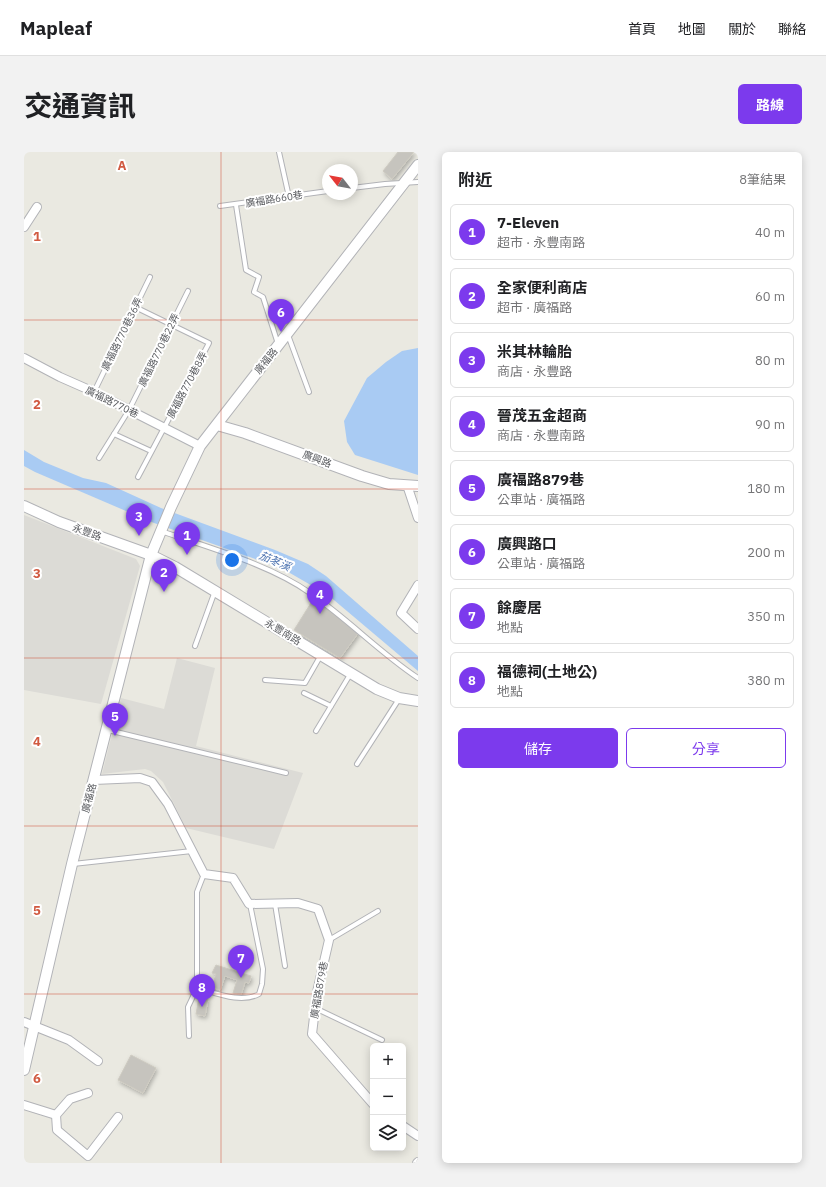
<!DOCTYPE html>
<html lang="zh-TW">
<head>
<meta charset="utf-8">
<style>
  :root { --surface:#fff; --page:#f2f2f2; --text:#202124; --muted:#757577; --line:#e0e0e0; --accent:#7c3aed }
  body { margin:0; font-family:"IBM Plex Sans","Noto Sans TC",sans-serif; background:var(--page); color:var(--text) }
  .controls { position:absolute; right:12px; bottom:12px; display:grid; overflow:hidden; border-radius:6px; box-shadow:0 2px 10px #0003 }
  .controls button { width:36px; height:36px; display:grid; place-items:center; padding:0; border:0; border-bottom:1px solid var(--line); background:var(--surface); color:var(--text); font:20px sans-serif }
  .compass { position:absolute; left:298px; top:12px; width:36px; height:36px; border-radius:50%; background:var(--surface); box-shadow:0 2px 10px #0003; rotate:301deg }
  .you { position:absolute; left:208px; top:408px; width:14px; height:14px; margin:-10px; border:3px solid #fff; border-radius:50%; background:#1a73e8; box-shadow:0 0 0 6px #1a73e833 }
  .badge { display:grid; place-items:center; width:26px; height:26px; border-radius:50%; background:var(--accent); color:#fff; font-size:13px; font-weight:700 }
  .pin { position:absolute; translate:-50% -33px; filter:drop-shadow(0 1px 2px #0008) }
  .pin::after { content:''; position:absolute; top:21px; width:14px; height:12px; background:inherit; clip-path:polygon(0 0,100% 0,50% 100%) }
  .list { margin:0; padding:0; list-style:none }
  h2 { display:flex; justify-content:space-between; align-items:center; height:52px; margin:0; padding:0 16px; font-size:17px }
  h2 small { font-size:13px; font-weight:400; color:var(--muted) }
  .list li { display:grid; grid-template-columns:26px 1fr auto; gap:12px; align-items:center; box-sizing:border-box; height:56px; margin:0 8px 8px; padding:0 8px; border:1px solid var(--line); border-radius:6px }
  .list b { display:block; font-size:15px; white-space:nowrap }
  .list p { margin:0; font-size:13px; white-space:nowrap; color:var(--muted) }
  .list em { font-size:13px; font-style:normal; color:var(--muted) }
  .actions { display:flex; gap:8px; padding:12px 16px }
  .actions a { flex:1; padding:9px 0; border:1px solid var(--accent); border-radius:6px; text-align:center; font-size:14px; color:var(--accent) }
  .actions .main { background:var(--accent); color:#fff }
  .icon { flex:none; width:22px; height:22px; fill:none; stroke:currentColor; stroke-width:2; stroke-linecap:round; stroke-linejoin:round }
  .map { position:relative; flex:none; width:394px; height:1011px; overflow:hidden; border-radius:6px }
  header { display:flex; align-items:center; gap:24px; box-sizing:border-box; height:56px; padding:0 20px; background:var(--surface); border-bottom:1px solid var(--line) }
  header strong { font-size:19px }
  nav { display:flex; gap:22px; margin-inline-start:auto; font-size:14px }
  .intro { display:flex; align-items:center; justify-content:space-between; box-sizing:border-box; height:96px; padding:0 24px }
  h1 { margin:0; font-size:28px }
  .button { padding:10px 18px; border-radius:6px; background:var(--accent); color:#fff; font-size:14px; font-weight:700 }
  main { display:flex; gap:24px; padding:0 24px }
  aside { flex:1; background:var(--surface); border-radius:6px; box-shadow:0 2px 10px #0003 }
  .map>svg:first-child { display:block }
  .industrial { fill:#dcdbd6 }
  .water { fill:#a9cbf3 }
  .building { fill:#c6c4be; stroke:#cecbc1; filter:url(#shadow) }
  .lines { fill:none; stroke-linecap:round; stroke-linejoin:round }
  .service-casing { stroke:#b2b3b7; stroke-width:6 }
  .minor-casing { stroke:#b2b3b7; stroke-width:10 }
  .tertiary-casing { stroke:#b2b3b7; stroke-width:12 }
  .service { stroke:#fff; stroke-width:4 }
  .minor { stroke:#fff; stroke-width:8 }
  .tertiary { stroke:#fff; stroke-width:10 }
  .grid { fill:none; stroke:#d15a41; stroke-width:1; stroke-opacity:0.55 }
  .labels { text-anchor:middle; dominant-baseline:central; stroke-width:4; stroke-linejoin:round; paint-order:stroke }
  .street-label { font-size:10px; fill:#5a5c60; stroke:#fff }
  .water-label { font-size:11px; font-style:italic; fill:#5076b2; stroke:#fff }
  .grid-label { font-size:13px; text-anchor:middle; font-weight:bold; fill:#d15a41; stroke:#fff; stroke-width:4; stroke-linejoin:round; paint-order:stroke }
</style>
</head>
<body>
<header>
<strong>Mapleaf</strong>
<nav><a>首頁</a><a>地圖</a><a>關於</a><a>聯絡</a></nav>
</header>
<div class="intro"><h1>交通資訊</h1><a class="button">路線</a></div>
<main>
<div class="map">
<svg width="394" height="1011" viewBox="0 0 394 1011">
  <defs>
    <filter id="shadow"><feDropShadow dx="1.5" dy="2.5" stdDeviation="2" flood-color="#0004"/></filter>
  </defs>
  <rect width="100%" height="100%" fill="#eae9e1"/>
  <!-- industrial -->
  <g class="industrial">
    <path d="M0 363 112 407 116 414 77 552 0 538Z"/>
    <path d="M153 506 191 516 172 594 279 621 250 697 162 676 139 630 127 619 121 617 78 622 97 546 140 557Z"/>
  </g>
  <!-- water -->
  <g class="water">
    <path d="M394 196V323L331 303 323 290 320 269 343 226 362 210 378 199Z"/>
    <path d="M0 298 20 310 59 326 82 331 137 356 251 398 284 412 302 424 394 504V519L304 443 259 417 130 371 11 320 0 314Z"/>
  </g>
  <!-- building -->
  <g class="building">
    <path d="M374 0H390L368 27 359 19Z"/>
    <path d="M290 446 335 480 316 506 270 478Z"/>
    <path d="M192 813 227 824 225 831 221 830 217 843 209 841 213 828 201 824 196 838 188 835 192 822 188 821Z"/>
    <path d="M175 845 184 847 181 864 172 862Z"/>
    <path d="M107 903 132 916 119 941 94 928Z"/>
  </g>
  <g class="lines">
    <defs>
      <g id="service">
        <path d="M255 0 265 45"/>
        <path d="M328 36 361 32 394 30"/>
        <path d="M212 53 222 118 235 125 230 140 239 145 254 192"/>
        <path d="M196 54 304 39"/>
        <path d="M111 155 185 191 114 325"/>
        <path d="M264 183 285 240"/>
        <path d="M70 240 126 125"/>
        <path d="M90 282 127 299"/>
        <path d="M75 306 105 258 164 139"/>
        <path d="M137 379C185 396 245 412 286 441 324 467 356 501 394 526"/>
        <path d="M171 494 191 439"/>
        <path d="M241 528 281 531 297 503"/>
        <path d="M280 541 307 554"/>
        <path d="M84 578 262 621"/>
        <path d="M292 579 327 521"/>
        <path d="M333 612 375 547"/>
        <path d="M49 712 168 699"/>
        <path d="M251 752 261 814"/>
        <path d="M305 788 354 759"/>
        <path d="M173 836C192 841 217 852 235 842L238 832 239 817 226 752"/>
        <path d="M291 856 358 888"/>
        <path d="M165 884 164 855 173 836V740L180 722"/>
      </g>
      <g id="minor">
        <path d="M0 75 13 55"/>
        <path d="M0 206 36 225 70 240 176 294"/>
        <path d="M383 333 394 366"/>
        <path d="M394 433 377 461 394 477"/>
        <path d="M70 628 116 626 128 630 144 652 180 722 209 726 225 752 274 751 294 757 305 788 293 840 288 882 349 952"/>
        <path d="M0 870 45 888 74 909"/>
        <path d="M0 953 32 963"/>
        <path d="M32 963 33 978 64 1004 94 965"/>
        <path d="M32 963 46 947 64 941"/>
        <path d="M379 974 394 984"/>
        <path d="M393 1011 394 1010"/>
      </g>
      <g id="tertiary">
        <path d="M193 273 221 281 338 324 365 332 394 334"/>
        <path d="M0 354 35 370 127 403 151 415 353 537 375 546 394 549"/>
        <path d="M0 918 48 712 127 403 147 355 176 294 394 13"/>
      </g>
    </defs>
    <!-- service casing -->
    <use href="#service" class="service-casing"/>
    <!-- minor casing -->
    <use href="#minor" class="minor-casing"/>
    <!-- tertiary casing -->
    <use href="#tertiary" class="tertiary-casing"/>
    <!-- service -->
    <use href="#service" class="service"/>
    <!-- minor -->
    <use href="#minor" class="minor"/>
    <!-- tertiary -->
    <use href="#tertiary" class="tertiary"/>
  </g>
  <!-- grid -->
  <path class="grid" d="M197 0V1011M0 168H394M0 337H394M0 506H394M0 674H394M0 842H394"/>
  <g class="labels">
    <!-- street labels -->
    <g class="street-label">
      <text transform="translate(250 47) rotate(-9)">廣福路660巷</text>
      <text transform="translate(98 182) rotate(-64)">廣福路770巷36弄</text>
      <text transform="translate(135 198) rotate(-64)">廣福路770巷22弄</text>
      <text transform="translate(242 209) rotate(-51)">廣福路</text>
      <text transform="translate(163 233) rotate(-62)">廣福路770巷8弄</text>
      <text transform="translate(88 250) rotate(26)">廣福路770巷</text>
      <text transform="translate(293 307) rotate(21)">廣興路</text>
      <text transform="translate(63 380) rotate(20)">永豐路</text>
      <text transform="translate(259 480) rotate(31)">永豐南路</text>
      <text transform="translate(65 646) rotate(-75)">廣福路</text>
      <text transform="translate(295 838) rotate(-80)">廣福路879巷</text>
    </g>
    <!-- water labels -->
    <g class="water-label">
      <text transform="translate(251 409) rotate(23)">茄苳溪</text>
    </g>
  </g>
  <g class="grid-label">
    <text x="98" y="18">A</text>
    <text x="13" y="89">1</text>
    <text x="13" y="257">2</text>
    <text x="13" y="426">3</text>
    <text x="13" y="594">4</text>
    <text x="13" y="763">5</text>
    <text x="13" y="931">6</text>
  </g>
</svg>
<div class="controls">
<button>+</button>
<button>−</button>
<button><svg class="icon" aria-label="layers" viewBox="0 0 24 24"><path d="M12 4l9 5-9 5-9-5zM3 14l9 5 9-5"/></svg></button>
</div>
<svg class="compass" viewBox="-18 -18 36 36"><path d="M0-13l5 13h-10z" fill="#e53935"/><path d="M0 13l5-13h-10z" fill="#757577"/></svg>
<div class="you"></div>
<div class="pin badge" style="left:163px;top:403px">1</div>
<div class="pin badge" style="left:140px;top:440px">2</div>
<div class="pin badge" style="left:115px;top:384px">3</div>
<div class="pin badge" style="left:296px;top:462px">4</div>
<div class="pin badge" style="left:91px;top:584px">5</div>
<div class="pin badge" style="left:257px;top:180px">6</div>
<div class="pin badge" style="left:217px;top:826px">7</div>
<div class="pin badge" style="left:178px;top:855px">8</div>
</div>
<aside>
<h2>附近<small>8筆結果</small></h2>
<ul class="list">
<li><span class="badge">1</span><div><b>7-Eleven</b><p>超市 · 永豐南路</p></div><em>40 m</em></li>
<li><span class="badge">2</span><div><b>全家便利商店</b><p>超市 · 廣福路</p></div><em>60 m</em></li>
<li><span class="badge">3</span><div><b>米其林輪胎</b><p>商店 · 永豐路</p></div><em>80 m</em></li>
<li><span class="badge">4</span><div><b>晉茂五金超商</b><p>商店 · 永豐南路</p></div><em>90 m</em></li>
<li><span class="badge">5</span><div><b>廣福路879巷</b><p>公車站 · 廣福路</p></div><em>180 m</em></li>
<li><span class="badge">6</span><div><b>廣興路口</b><p>公車站 · 廣福路</p></div><em>200 m</em></li>
<li><span class="badge">7</span><div><b>餘慶居</b><p>地點</p></div><em>350 m</em></li>
<li><span class="badge">8</span><div><b>福德祠(土地公)</b><p>地點</p></div><em>380 m</em></li>
</ul>
<div class="actions"><a class="main">儲存</a><a>分享</a></div>
</aside>
</main>
</body>
</html>
